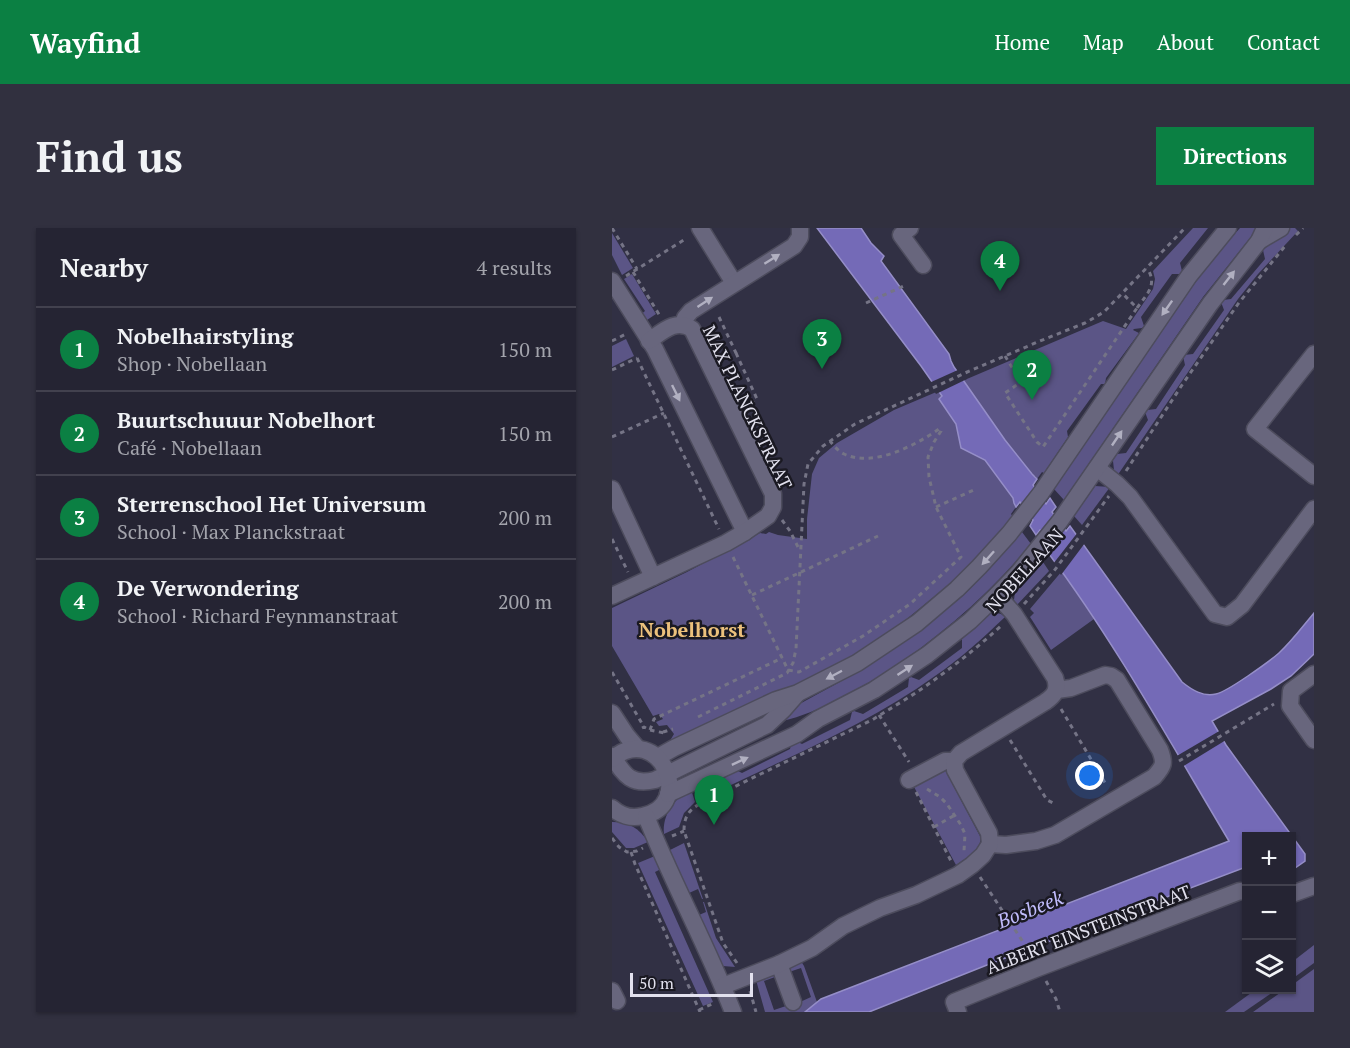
<!DOCTYPE html>
<html lang="en">
<head>
<meta charset="utf-8">
<style>
  :root { --surface:#252433; --page:#31303f; --text:#f1f3f6; --muted:#a3a4ac; --line:#42414e; --accent:#0b8043 }
  body { margin:0; font-family:"PT Serif",serif; background:var(--page); color:var(--text) }
  .controls { position:absolute; right:18px; bottom:18px; display:grid; overflow:hidden; border-radius:0px; box-shadow:0 2px 4px #0004 }
  .controls button { width:54px; height:54px; display:grid; place-items:center; padding:0; border:0; border-bottom:2px solid var(--line); background:var(--surface); color:var(--text); font:30px sans-serif }
  .scale { position:absolute; left:18px; bottom:15px; width:123px; box-sizing:border-box; padding-left:6px; border:3px solid #e2e1ee; border-top:0; font-size:16px; line-height:21px; white-space:nowrap; color:#e2e1ee; -webkit-text-stroke:4px #1a1922; paint-order:stroke }
  .you { position:absolute; left:478px; top:548px; width:21px; height:21px; margin:-15px; border:4px solid #fff; border-radius:50%; background:#1a73e8; box-shadow:0 0 0 9px #1a73e833 }
  .badge { display:grid; place-items:center; width:39px; height:39px; border-radius:50%; background:var(--accent); color:#fff; font-size:20px; font-weight:700 }
  .pin { position:absolute; translate:-50% -50px; filter:drop-shadow(0 2px 3px #0008) }
  .pin::after { content:''; position:absolute; top:32px; width:21px; height:18px; background:inherit; clip-path:polygon(0 0,100% 0,50% 100%) }
  .list { margin:0; padding:0; list-style:none }
  h2 { display:flex; justify-content:space-between; align-items:center; height:78px; margin:0; padding:0 24px; font-size:26px }
  h2 small { font-size:20px; font-weight:400; color:var(--muted) }
  .list li { display:grid; grid-template-columns:39px 1fr auto; gap:18px; align-items:center; box-sizing:border-box; height:84px; padding:0 24px; border-top:2px solid var(--line) }
  .list b { display:block; font-size:22px; white-space:nowrap }
  .list p { margin:0; font-size:20px; white-space:nowrap; color:var(--muted) }
  .list em { font-size:20px; font-style:normal; color:var(--muted) }
  .icon { flex:none; width:33px; height:33px; fill:none; stroke:currentColor; stroke-width:2; stroke-linecap:round; stroke-linejoin:round }
  .map { position:relative; flex:none; width:702px; height:784px; overflow:hidden; border-radius:0px }
  header { display:flex; align-items:center; gap:36px; box-sizing:border-box; height:84px; padding:0 30px; background:var(--accent); color:#fff }
  header strong { font-size:28px }
  nav { display:flex; gap:33px; margin-inline-start:auto; font-size:21px }
  .intro { display:flex; align-items:center; justify-content:space-between; box-sizing:border-box; height:144px; padding:0 36px }
  h1 { margin:0; font-size:42px }
  .button { padding:15px 27px; border-radius:0px; background:var(--accent); color:#fff; font-size:21px; font-weight:700 }
  main { display:flex; gap:36px; padding:0 36px }
  aside { flex:1; background:var(--surface); border-radius:0px; box-shadow:0 2px 4px #0004 }
  .map>svg:first-child { display:block }
  .green { fill:#5b5586 }
  .water { fill:#746ab7; stroke:#958ec8; stroke-width:1.5 }
  .pier { fill:#313044 }
  .lines { fill:none; stroke-linecap:round; stroke-linejoin:round }
  .minor-casing { stroke:#4d4c5d; stroke-width:19 }
  .path { stroke:#757486; stroke-width:3; stroke-dasharray:4.5 4.5; stroke-linecap:butt }
  .minor { stroke:#68667d; stroke-width:16 }
  .oneway { fill:#b1b0c1 }
  .labels { text-anchor:middle; dominant-baseline:central; stroke-width:5; stroke-linejoin:round; paint-order:stroke }
  .street-label { font-size:18px; fill:#e2e1ee; stroke:#1a1922 }
  .neighbourhood-label { font-size:20px; font-weight:bold; fill:#ecc17c; stroke:#1a1922 }
  .water-label { font-size:20px; font-style:italic; fill:#c1bcfb; stroke:#1a1922 }
</style>
</head>
<body>
<header>
<strong>Wayfind</strong>
<nav><a>Home</a><a>Map</a><a>About</a><a>Contact</a></nav>
</header>
<div class="intro"><h1>Find us</h1><a class="button">Directions</a></div>
<main>
<aside>
<h2>Nearby<small>4 results</small></h2>
<ul class="list">
<li><span class="badge">1</span><div><b>Nobelhairstyling</b><p>Shop · Nobellaan</p></div><em>150 m</em></li>
<li><span class="badge">2</span><div><b>Buurtschuuur Nobelhort</b><p>Café · Nobellaan</p></div><em>150 m</em></li>
<li><span class="badge">3</span><div><b>Sterrenschool Het Universum</b><p>School · Max Planckstraat</p></div><em>200 m</em></li>
<li><span class="badge">4</span><div><b>De Verwondering</b><p>School · Richard Feynmanstraat</p></div><em>200 m</em></li>
</ul>
</aside>
<div class="map">
<svg width="702" height="784" viewBox="0 0 702 784">
  <rect width="100%" height="100%" fill="#313044"/>
  <!-- green -->
  <g class="green">
    <path d="M581 0H596L568 35 570 43 569 46H560L529 89 532 98 530 100 522 101 521 102 527 105 494 150 493 156H489L455 203 456 209 432 245 430 244 425 251 423 248 402 276 404 279 399 286 401 289 354 341 339 355 291 394 271 408 237 430 206 446 61 515 59 511 62 506 55 497 47 498 44 494 51 491 47 486 41 488 0 418V380L75 344 148 305 154 306 157 304 166 307 195 311V291L200 246 207 230 225 215 282 182 491 93 514 101 541 61 543 51 541 43Z"/>
    <path d="M628 0H646L591 69 452 272 442 261 579 60 609 21Z"/>
    <path d="M676 0H683L686 3 646 46 626 71 505 248 502 242 501 233 500 232 505 226 514 225 536 192 533 184 535 182 544 181 573 137 571 128 572 127 581 126 612 82 609 74 611 72 619 71 653 31 651 22Z"/>
    <path d="M0 5 21 40 10 47 0 27Z"/>
    <path d="M20 46 44 86 32 94 27 88 33 83 12 51Z"/>
    <path d="M14 111 22 128 0 139V118Z"/>
    <path d="M483 258 498 259 470 297 462 288Z"/>
    <path d="M410 304 419 316C376 367 327 410 271 446 240 465 207 484 171 493L182 479 255 439 313 399 354 365 382 336Z"/>
    <path d="M429 331 437 343 404 378 402 372 403 364 402 363Z"/>
    <path d="M450 343 482 391 439 422 420 392 418 389 422 385 418 381Z"/>
    <path d="M380 384 389 386 393 389C371 410 348 431 323 448 256 496 175 530 100 566L94 554 122 541 130 545 178 521 180 513 182 512 190 516 238 492 240 484 242 483 251 486 296 459 297 450 299 449 307 452 350 420V411Z"/>
    <path d="M332 540 369 610C367 624 354 630 344 637L301 557Z"/>
    <path d="M79 561 83 574 72 585 67 599 52 606C50 587 62 571 79 561Z"/>
    <path d="M0 594C17 594 27 600 36 614L22 620H14L0 604Z"/>
    <path d="M72 615 91 671H90L86 661 77 665 58 622Z"/>
    <path d="M43 628 49 641 43 644 101 774 91 778 26 635Z"/>
    <path d="M91 674H92L104 710 123 739 111 738 87 687 94 684Z"/>
    <path d="M702 717V735L680 751V734Z"/>
    <path d="M189 733 192 738 205 774 193 784H153L144 752 162 746 163 749 152 753 162 782 174 778 175 780 199 769 189 740 177 744 176 740Z"/>
    <path d="M702 741V784H641L672 762H680V757Z"/>
    <path d="M643 762H664L632 784H613Z"/>
  </g>
  <!-- water -->
  <path class="water" d="M205 0H249L259 15 272 28 269 33 337 126 339 133 342 139 393 212 420 246 425 251 421 257 434 276 438 270 444 279 440 284 454 303 458 298 570 454C580 462 591 469 604 466 615 464 658 433 667 425 680 413 691 398 702 385V426L679 448 659 461 600 493 614 517 693 626V633L683 640H680V608H634V639L375 737 257 784H193L209 771 617 613C559 516 504 416 437 326L441 320 428 302 424 307 418 298 421 292 408 274 404 279 402 275 401 270 373 232 349 220 344 196 327 171 330 168 309 138Z"/>
  <!-- pier -->
  <g class="pier">
    <path d="M348 141 355 151 324 166 317 155Z"/>
    <path d="M466 304 473 315 449 347 441 336Z"/>
    <path d="M609 502 614 512 570 539 563 529Z"/>
  </g>
  <g class="lines">
    <defs>
      <g id="minor">
        <path d="M88 0 122 55"/>
        <path d="M298 0 289 7 311 37"/>
        <path d="M647 13 669 0"/>
        <path d="M0 53 43 121 133 304"/>
        <path d="M71 97 73 90 79 83 182 18 188 9V0"/>
        <path d="M702 126 643 201 702 248"/>
        <path d="M485 240 505 256 518 269 603 386 615 389 630 377 702 281"/>
        <path d="M0 261 41 349"/>
        <path d="M0 368 114 315 133 304 156 288 161 279V266L80 101C64 90 50 104 37 113"/>
        <path d="M702 446 679 463 678 478 702 512"/>
        <path d="M0 485 15 508 26 521"/>
        <path d="M0 528C12 546 18 558 43 552L155 497 171 482 185 466"/>
        <path d="M46 529 62 520 164 472 186 465 245 435 305 395 345 361 367 339 397 306 429 265 577 48 616 0"/>
        <path d="M0 531C47 492 85 578 30 588 19 591 8 587 0 580"/>
        <path d="M297 552 333 533H342"/>
        <path d="M56 566 185 506 206 491 262 462 315 427 358 393 385 367 407 344 448 293 598 76 647 13 653 0"/>
        <path d="M34 588C60 654 95 717 121 784"/>
        <path d="M378 616 394 617 424 613 443 607 542 549C552 538 553 535 548 522L505 452 499 448 493 447 459 460 445 462"/>
        <path d="M680 666 702 658"/>
        <path d="M167 736 181 774"/>
        <path d="M111 758 167 736 200 720 231 698 268 680 304 667 346 647 360 637 371 627 378 616 377 605 343 542 342 533 349 525 433 474C442 468 447 462 443 450L402 386 385 367"/>
        <path d="M0 763 5 773"/>
        <path d="M346 784 342 774 426 740 628 663 634 664"/>
      </g>
    </defs>
    <!-- minor casing -->
    <use href="#minor" class="minor-casing"/>
    <!-- path -->
    <g class="path">
      <path d="M0 0 25 41"/>
      <path d="M684 7 691 0"/>
      <path d="M21 44 48 88"/>
      <path d="M14 48 75 10"/>
      <path d="M254 75 294 57"/>
      <path d="M525 80C535 66 546 57 535 40"/>
      <path d="M107 89 124 125 111 132"/>
      <path d="M0 113 16 105"/>
      <path d="M124 125 145 171 135 177"/>
      <path d="M393 128 409 154 393 165 425 214 431 219 525 80 510 65"/>
      <path d="M25 130 107 301"/>
      <path d="M0 142 25 130"/>
      <path d="M0 209 52 185"/>
      <path d="M514 243 570 157 626 76 673 18"/>
      <path d="M324 279 364 261"/>
      <path d="M170 292 178 303 188 323"/>
      <path d="M0 311 16 344"/>
      <path d="M121 329 176 442 187 444 251 408 298 376 349 329 324 279 317 249 316 229 322 214 329 203V201H327C304 217 261 240 232 226 226 223 222 218 218 213"/>
      <path d="M140 367 266 308"/>
      <path d="M412 376 442 343 497 268"/>
      <path d="M0 444 32 499"/>
      <path d="M449 481 495 558"/>
      <path d="M267 487 297 534"/>
      <path d="M86 489 175 445 181 435 184 421 192 256 196 236 211 218 243 196 353 145 428 113 473 95 492 84 573 0"/>
      <path d="M30 500 32 499 38 502 52 505"/>
      <path d="M38 502 42 491 170 430"/>
      <path d="M51 504 61 501"/>
      <path d="M398 512 435 572 443 576"/>
      <path d="M567 533 662 476"/>
      <path d="M315 561 328 569 335 576 349 597 353 606 352 623"/>
      <path d="M304 564 339 633"/>
      <path d="M322 599 343 587"/>
      <path d="M60 608 72 603"/>
      <path d="M0 610 7 619 15 624 25 623 31 620"/>
      <path d="M19 624 23 636 88 784"/>
      <path d="M368 649 419 726"/>
      <path d="M125 735 111 715 72 603C72 587 78 581 91 574L260 492C276 482 293 472 308 462 337 442 364 421 390 397"/>
      <path d="M434 753 444 771 448 784"/>
      <path d="M138 763 144 784"/>
      <path d="M87 782 102 775"/>
    </g>
    <!-- minor -->
    <use href="#minor" class="minor"/>
  </g>
  <!-- one-way arrows -->
  <defs><path id="oneway-solid" d="M-6-.8H1V-3.2L6.5 0L1 3.2V.8H-6Z" transform="scale(1.5)"/></defs>
  <g class="oneway">
    <use href="#oneway-solid" transform="translate(160 31) rotate(-32)"/>
    <use href="#oneway-solid" transform="translate(617 50) rotate(-52)"/>
    <use href="#oneway-solid" transform="translate(93 74) rotate(-33)"/>
    <use href="#oneway-solid" transform="translate(555 80) rotate(125)"/>
    <use href="#oneway-solid" transform="translate(64 165) rotate(64)"/>
    <use href="#oneway-solid" transform="translate(505 210) rotate(-56)"/>
    <use href="#oneway-solid" transform="translate(376 330) rotate(132)"/>
    <use href="#oneway-solid" transform="translate(293 442) rotate(-33)"/>
    <use href="#oneway-solid" transform="translate(222 447) rotate(152)"/>
    <use href="#oneway-solid" transform="translate(128 533) rotate(-25)"/>
  </g>
  <g class="labels">
    <!-- street labels -->
    <g class="street-label">
      <text transform="translate(136 179) rotate(64)">MAX PLANCKSTRAAT</text>
      <text transform="translate(412 342) rotate(-48)">NOBELLAAN</text>
      <text transform="translate(476 701) rotate(-21)">ALBERT EINSTEINSTRAAT</text>
    </g>
    <!-- neighbourhood labels -->
    <g class="neighbourhood-label">
      <text x="80" y="401">Nobelhorst</text>
    </g>
    <!-- water labels -->
    <g class="water-label">
      <text transform="translate(418 681) rotate(-22)">Bosbeek</text>
    </g>
  </g>
</svg>
<div class="controls">
<button>+</button>
<button>−</button>
<button><svg class="icon" aria-label="layers" viewBox="0 0 24 24"><path d="M12 4l9 5-9 5-9-5zM3 14l9 5 9-5"/></svg></button>
</div>
<div class="scale">50 m</div>
<div class="you"></div>
<div class="pin badge" style="left:102px;top:597px">1</div>
<div class="pin badge" style="left:420px;top:172px">2</div>
<div class="pin badge" style="left:210px;top:141px">3</div>
<div class="pin badge" style="left:388px;top:63px">4</div>
</div>
</main>
</body>
</html>
